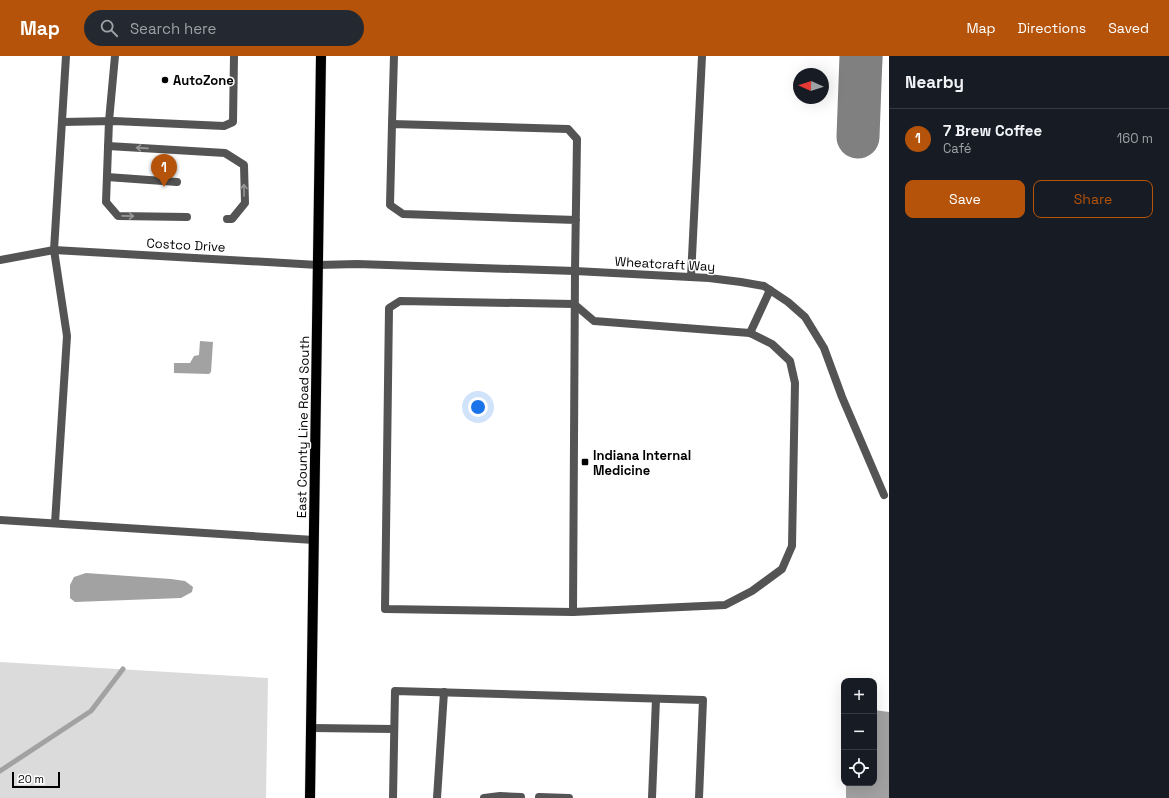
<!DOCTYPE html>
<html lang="en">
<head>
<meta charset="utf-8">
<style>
  :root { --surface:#171b24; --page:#242831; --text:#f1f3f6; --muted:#9ea1a6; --line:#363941; --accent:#b45309 }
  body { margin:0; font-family:"Space Grotesk",sans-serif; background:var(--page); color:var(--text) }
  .controls { position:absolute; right:12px; bottom:12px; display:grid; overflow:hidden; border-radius:8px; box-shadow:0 4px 16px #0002 }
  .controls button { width:36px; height:36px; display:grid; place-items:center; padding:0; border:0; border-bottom:1px solid var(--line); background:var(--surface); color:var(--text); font:20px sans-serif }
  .compass { position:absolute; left:793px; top:12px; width:36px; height:36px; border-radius:50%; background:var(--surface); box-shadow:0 4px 16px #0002; rotate:273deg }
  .scale { position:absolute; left:12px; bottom:10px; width:48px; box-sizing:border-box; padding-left:4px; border:2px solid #000; border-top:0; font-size:11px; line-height:14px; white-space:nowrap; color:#000; -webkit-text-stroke:3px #fff; paint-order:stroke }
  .you { position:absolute; left:478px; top:351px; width:14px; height:14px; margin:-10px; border:3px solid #fff; border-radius:50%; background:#1a73e8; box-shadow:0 0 0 6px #1a73e833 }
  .badge { display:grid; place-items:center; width:26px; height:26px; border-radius:50%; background:var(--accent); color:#fff; font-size:13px; font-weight:700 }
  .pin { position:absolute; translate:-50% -33px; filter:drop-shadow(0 1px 2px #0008) }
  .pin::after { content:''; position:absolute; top:21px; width:14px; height:12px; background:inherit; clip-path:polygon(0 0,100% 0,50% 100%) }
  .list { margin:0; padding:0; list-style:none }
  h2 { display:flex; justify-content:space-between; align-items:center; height:52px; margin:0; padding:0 16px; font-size:17px }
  h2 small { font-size:13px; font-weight:400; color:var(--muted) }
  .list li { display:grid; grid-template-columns:26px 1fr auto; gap:12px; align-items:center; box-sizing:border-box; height:60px; padding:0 16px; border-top:1px solid var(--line) }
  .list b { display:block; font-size:15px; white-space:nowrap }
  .list p { margin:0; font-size:13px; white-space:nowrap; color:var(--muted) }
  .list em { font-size:13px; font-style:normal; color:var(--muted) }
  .actions { display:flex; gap:8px; padding:12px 16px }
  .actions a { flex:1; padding:9px 0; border:1px solid var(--accent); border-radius:8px; text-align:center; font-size:14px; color:var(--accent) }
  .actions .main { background:var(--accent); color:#fff }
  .icon { flex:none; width:22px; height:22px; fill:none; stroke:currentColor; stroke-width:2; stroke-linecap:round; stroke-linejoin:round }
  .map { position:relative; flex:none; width:889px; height:742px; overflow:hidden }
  header { display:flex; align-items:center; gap:24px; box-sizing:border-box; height:56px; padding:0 20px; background:var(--accent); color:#fff }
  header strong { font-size:19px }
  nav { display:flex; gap:22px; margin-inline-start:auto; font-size:14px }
  .search { width:280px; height:36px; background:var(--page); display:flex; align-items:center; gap:10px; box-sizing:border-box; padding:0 14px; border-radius:22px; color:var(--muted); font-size:15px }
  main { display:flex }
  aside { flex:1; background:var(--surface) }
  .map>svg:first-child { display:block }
  .green { fill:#dbdbdb }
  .water { fill:#a2a2a2 }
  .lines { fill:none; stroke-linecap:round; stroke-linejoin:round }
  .stream { stroke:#a2a2a2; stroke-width:5 }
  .taxiway { stroke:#808080; stroke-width:43 }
  .primary-casing { stroke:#dbdbdb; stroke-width:11 }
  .service { stroke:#545454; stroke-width:8 }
  .primary { stroke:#000; stroke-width:10 }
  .oneway { stroke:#989898 }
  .poi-dot { fill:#000; stroke:#fff; stroke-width:1.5 }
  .labels { text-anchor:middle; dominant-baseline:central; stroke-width:3; stroke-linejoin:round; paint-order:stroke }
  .poi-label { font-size:13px; font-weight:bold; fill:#000; stroke:#fff; text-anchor:start }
  .street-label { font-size:13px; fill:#000; stroke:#fff }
</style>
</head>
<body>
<header>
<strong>Map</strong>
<div class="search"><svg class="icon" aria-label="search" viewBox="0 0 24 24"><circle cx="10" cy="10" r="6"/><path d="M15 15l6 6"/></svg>Search here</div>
<nav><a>Map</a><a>Directions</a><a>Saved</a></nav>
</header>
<main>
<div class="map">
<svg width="889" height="742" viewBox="0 0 889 742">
  <rect width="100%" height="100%" fill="#fff"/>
  <!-- green -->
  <g class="green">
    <path d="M870 0H883L881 27 872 25 869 20Z"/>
    <path d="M872 35 881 36 879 68 869 66 867 64 868 37Z"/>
    <path d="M0 606 268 622 266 742H0Z"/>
  </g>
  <!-- water -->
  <g class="water">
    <path d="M200 285 213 286 211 316 209 318 174 317V307H190L194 300 199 299Z"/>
    <path d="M86 517 171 523 185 525 193 531 192 536 181 542 75 546 70 542V529L74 521Z"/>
    <path d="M874 654 889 656V742H846V727H874Z"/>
  </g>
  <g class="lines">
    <!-- stream -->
    <path class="stream" d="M0 715 91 655 123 613"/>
    <!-- taxiway -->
    <path class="taxiway" d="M858 81 861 0"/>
    <defs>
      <path id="primary" d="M310 742 321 0"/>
    </defs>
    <!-- primary casing -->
    <use href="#primary" class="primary-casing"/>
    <!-- service -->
    <g class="service">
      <path d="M115 0 109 65 106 146 118 160 187 161"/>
      <path d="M62 66 114 65 224 70 233 66 234 0"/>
      <path d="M392 68 394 0"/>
      <path d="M108 90 225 97 244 109 245 147 232 163H227"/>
      <path d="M107 121 177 126"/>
      <path d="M0 204 54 194 318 209 357 208 575 215 709 222 741 226 764 230 788 246 805 261 824 292 842 341 884 439"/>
      <path d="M691 221 702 0"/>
      <path d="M400 245 574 248 594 265 750 277 772 288 790 305 795 327 792 490 782 513 752 535 725 549 573 556 385 553 389 252Z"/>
      <path d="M750 277 770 234"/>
      <path d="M0 464 314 484"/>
      <path d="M55 467 67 280 54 194 66 0"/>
      <path d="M573 556 575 215 577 83 568 73 392 68 390 149 403 158 576 164"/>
      <path d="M311 672 394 673"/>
      <path d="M539 741 569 742"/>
      <path d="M393 742 395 635 703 644 699 742"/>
      <path d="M437 742 444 636"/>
      <path d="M484 742 500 740 521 741"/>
      <path d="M652 742 656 643"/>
    </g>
    <!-- primary -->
    <use href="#primary" class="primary"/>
  </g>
  <!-- one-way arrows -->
  <defs><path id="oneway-shaft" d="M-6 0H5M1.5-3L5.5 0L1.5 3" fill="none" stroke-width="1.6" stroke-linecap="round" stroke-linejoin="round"/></defs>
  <g class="oneway">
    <use href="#oneway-shaft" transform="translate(142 92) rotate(-176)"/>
    <use href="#oneway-shaft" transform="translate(244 134) rotate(-91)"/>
    <use href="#oneway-shaft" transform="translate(128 160) rotate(1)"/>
  </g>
  <!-- markers -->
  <g class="poi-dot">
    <circle cx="165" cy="24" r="4"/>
    <rect x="581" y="402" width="8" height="8" rx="2"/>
  </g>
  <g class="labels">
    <!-- poi labels -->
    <g class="poi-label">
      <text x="173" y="24">AutoZone</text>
      <text x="593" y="399">Indiana Internal<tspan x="593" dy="15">Medicine</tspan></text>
    </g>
    <!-- street labels -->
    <g class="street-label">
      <text transform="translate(186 189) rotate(3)">Costco Drive</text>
      <text transform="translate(665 208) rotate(3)">Wheatcraft Way</text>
      <text transform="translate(303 371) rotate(-89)">East County Line Road South</text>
    </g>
  </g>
</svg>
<div class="controls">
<button>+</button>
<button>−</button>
<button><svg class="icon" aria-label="locate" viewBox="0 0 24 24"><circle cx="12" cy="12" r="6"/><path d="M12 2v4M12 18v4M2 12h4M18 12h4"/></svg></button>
</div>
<svg class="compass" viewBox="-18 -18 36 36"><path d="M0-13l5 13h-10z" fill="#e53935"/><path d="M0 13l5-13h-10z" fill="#9ea1a6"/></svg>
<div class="scale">20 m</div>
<div class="you"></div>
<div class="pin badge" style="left:164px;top:131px">1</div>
</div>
<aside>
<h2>Nearby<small></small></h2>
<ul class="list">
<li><span class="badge">1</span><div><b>7 Brew Coffee</b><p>Café</p></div><em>160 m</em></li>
</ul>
<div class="actions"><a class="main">Save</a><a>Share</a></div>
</aside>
</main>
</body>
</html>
